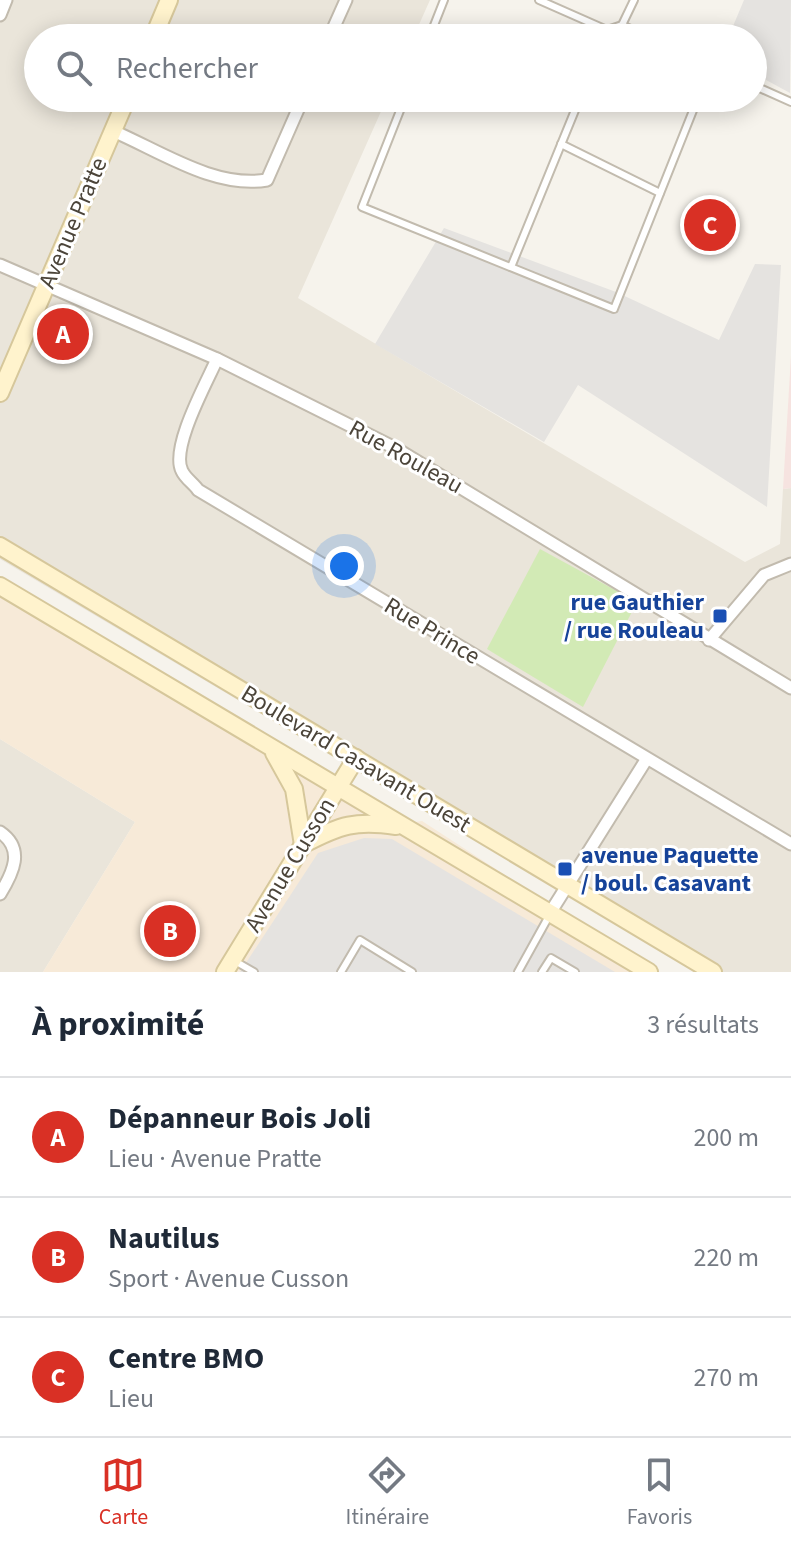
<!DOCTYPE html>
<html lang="fr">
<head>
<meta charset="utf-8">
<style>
  :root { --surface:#fff; --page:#f2f2f3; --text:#1f2937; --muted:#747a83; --line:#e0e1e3; --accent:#d93025 }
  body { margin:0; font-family:"Source Sans 3",sans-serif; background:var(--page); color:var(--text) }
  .you { position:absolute; left:344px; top:566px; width:28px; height:28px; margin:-20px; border:6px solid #fff; border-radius:50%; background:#1a73e8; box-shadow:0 0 0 12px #1a73e833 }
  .badge { display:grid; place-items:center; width:52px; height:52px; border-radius:50%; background:var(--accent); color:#fff; font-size:26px; font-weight:700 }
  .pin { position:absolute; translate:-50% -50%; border:4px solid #fff; box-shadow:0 2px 8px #0006 }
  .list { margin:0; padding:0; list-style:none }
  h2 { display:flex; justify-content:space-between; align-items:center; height:104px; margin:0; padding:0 32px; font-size:34px }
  h2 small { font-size:26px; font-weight:400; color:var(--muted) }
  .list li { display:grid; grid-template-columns:52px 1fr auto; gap:24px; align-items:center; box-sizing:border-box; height:120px; padding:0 32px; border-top:2px solid var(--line) }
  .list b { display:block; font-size:30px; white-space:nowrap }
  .list p { margin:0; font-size:26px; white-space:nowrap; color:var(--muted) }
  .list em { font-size:26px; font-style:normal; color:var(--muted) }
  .icon { flex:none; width:44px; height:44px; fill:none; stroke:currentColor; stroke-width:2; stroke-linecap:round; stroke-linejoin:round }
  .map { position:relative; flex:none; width:791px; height:972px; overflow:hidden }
  .search { position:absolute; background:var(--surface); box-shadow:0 4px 20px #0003; left:24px; right:24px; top:24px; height:88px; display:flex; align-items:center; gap:20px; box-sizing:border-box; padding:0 28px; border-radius:44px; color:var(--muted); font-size:30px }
  .sheet { height:464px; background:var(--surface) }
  nav { display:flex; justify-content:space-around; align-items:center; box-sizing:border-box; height:112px; border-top:2px solid var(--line); background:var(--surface); font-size:22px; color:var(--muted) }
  nav a { display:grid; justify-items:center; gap:4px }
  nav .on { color:var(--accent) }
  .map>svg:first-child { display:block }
  .residential { fill:#eae5da }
  .commercial { fill:#f7ead8 }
  .medical { fill:#f6e3e0 }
  .green { fill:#d2eab5 }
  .parking { fill:#e5e3e0 }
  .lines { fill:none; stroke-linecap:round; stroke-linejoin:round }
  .lane-casing { stroke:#c2bbae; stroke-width:10 }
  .street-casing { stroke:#c2bbae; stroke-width:15 }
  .secondary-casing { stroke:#d6c79b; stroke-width:20 }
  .lane { stroke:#fff; stroke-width:6 }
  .street { stroke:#fff; stroke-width:11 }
  .secondary { stroke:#fff3cd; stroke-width:16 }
  .transit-dot { fill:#1a4fb4; stroke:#fff; stroke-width:3 }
  .labels { text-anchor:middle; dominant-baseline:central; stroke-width:6; stroke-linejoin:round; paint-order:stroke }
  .street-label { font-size:24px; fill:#4b4439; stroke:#fff }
  .transit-label { font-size:24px; font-weight:bold; fill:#164399; stroke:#fff; text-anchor:end }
</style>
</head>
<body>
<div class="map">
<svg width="791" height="972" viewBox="0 0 791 972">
  <rect width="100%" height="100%" fill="#f6f3ec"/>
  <!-- residential -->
  <g class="residential">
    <path d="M0 0H430L413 38H38V98H387L298 298 745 562 780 544 783 489 791 488V972H707L557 889 0 559Z"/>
    <path d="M0 739 135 822 43 972H0Z"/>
  </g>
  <!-- commercial -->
  <path class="commercial" d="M0 593 387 826 422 821 654 972H43L135 822 0 739Z"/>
  <!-- medical -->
  <path class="medical" d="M791 356V488L783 489Z"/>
  <!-- green -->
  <path class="green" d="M540 549 637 602 583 707 487 649Z"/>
  <!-- parking -->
  <g class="parking">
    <path d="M744 0H791L790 93 753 73V38H728Z"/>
    <path d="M444 228 616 292 719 340 755 264 781 265 767 507 578 385 544 442 375 344Z"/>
    <path d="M364 838 392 839 615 972H240L318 853Z"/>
  </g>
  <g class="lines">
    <defs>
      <g id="lane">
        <path d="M539 0 607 30 622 25 650 38"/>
        <path d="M622 25 634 0"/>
        <path d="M429 38 444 0"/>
        <path d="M753 85 791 102"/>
        <path d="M405 98 362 207 614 309 698 98"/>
        <path d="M561 144 660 193"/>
        <path d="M511 267 580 98"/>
        <path d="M233 960 254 972"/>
        <path d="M341 972 360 940 412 972"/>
        <path d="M518 972 549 916"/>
        <path d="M542 972 551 958 575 972"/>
      </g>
      <g id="street">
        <path d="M0 15 6 0"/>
        <path d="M329 38 346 0"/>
        <path d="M113 131C160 151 215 189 267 180L303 98"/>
        <path d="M0 265 217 359 395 448 791 688"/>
        <path d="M217 359C207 382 170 448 182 471 185 478 194 484 198 490L791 844"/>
        <path d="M709 640 764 575 791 564"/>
        <path d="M0 832C25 849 13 873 0 894"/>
        <path d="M550 913 646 760"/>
      </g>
      <g id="secondary">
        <path d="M153 38 169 0"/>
        <path d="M0 393 127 98"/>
        <path d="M0 546 713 972"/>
        <path d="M0 586 649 972"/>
        <path d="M274 753 294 789 303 845"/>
        <path d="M304 844C340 825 356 820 396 826"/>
        <path d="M225 972 356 758"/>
      </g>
    </defs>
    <!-- lane casing -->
    <use href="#lane" class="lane-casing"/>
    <!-- street casing -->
    <use href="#street" class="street-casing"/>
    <!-- secondary casing -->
    <use href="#secondary" class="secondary-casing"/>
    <!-- lane -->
    <use href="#lane" class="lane"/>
    <!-- street -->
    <use href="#street" class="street"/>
    <!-- secondary -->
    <use href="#secondary" class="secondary"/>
  </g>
  <!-- markers -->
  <g class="transit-dot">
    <rect x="712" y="608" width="16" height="16" rx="4"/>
    <rect x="557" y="861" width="16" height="16" rx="4"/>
  </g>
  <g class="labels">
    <!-- street labels -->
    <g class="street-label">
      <text transform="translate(73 223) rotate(-67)">Avenue Pratte</text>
      <text transform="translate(406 457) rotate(29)">Rue Rouleau</text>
      <text transform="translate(432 631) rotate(31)">Rue Prince</text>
      <text transform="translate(356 759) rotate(31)">Boulevard Casavant Ouest</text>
      <text transform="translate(290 865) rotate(-59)">Avenue Cusson</text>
    </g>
    <!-- transit labels -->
    <g class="transit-label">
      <text x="704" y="602">rue Gauthier<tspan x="704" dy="28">/ rue Rouleau</tspan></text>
      <text x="581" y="855" text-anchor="start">avenue Paquette<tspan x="581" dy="28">/ boul. Casavant</tspan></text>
    </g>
  </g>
</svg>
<div class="you"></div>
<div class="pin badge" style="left:63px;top:334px">A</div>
<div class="pin badge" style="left:170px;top:931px">B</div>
<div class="pin badge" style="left:710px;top:225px">C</div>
<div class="search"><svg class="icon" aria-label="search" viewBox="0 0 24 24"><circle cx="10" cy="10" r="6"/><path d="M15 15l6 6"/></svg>Rechercher</div>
</div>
<section class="sheet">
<h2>À proximité<small>3 résultats</small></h2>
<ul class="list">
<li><span class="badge">A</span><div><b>Dépanneur Bois Joli</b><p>Lieu · Avenue Pratte</p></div><em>200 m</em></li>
<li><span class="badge">B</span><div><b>Nautilus</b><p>Sport · Avenue Cusson</p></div><em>220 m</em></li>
<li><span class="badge">C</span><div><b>Centre BMO</b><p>Lieu</p></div><em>270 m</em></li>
</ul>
</section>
<nav>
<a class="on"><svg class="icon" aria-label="map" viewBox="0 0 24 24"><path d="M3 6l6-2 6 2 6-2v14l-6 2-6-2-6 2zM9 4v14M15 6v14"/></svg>Carte</a>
<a><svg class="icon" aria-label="directions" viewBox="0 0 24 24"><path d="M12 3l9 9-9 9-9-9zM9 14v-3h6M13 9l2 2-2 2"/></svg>Itinéraire</a>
<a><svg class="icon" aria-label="saved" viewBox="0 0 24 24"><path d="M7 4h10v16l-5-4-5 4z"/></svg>Favoris</a>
</nav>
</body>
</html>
